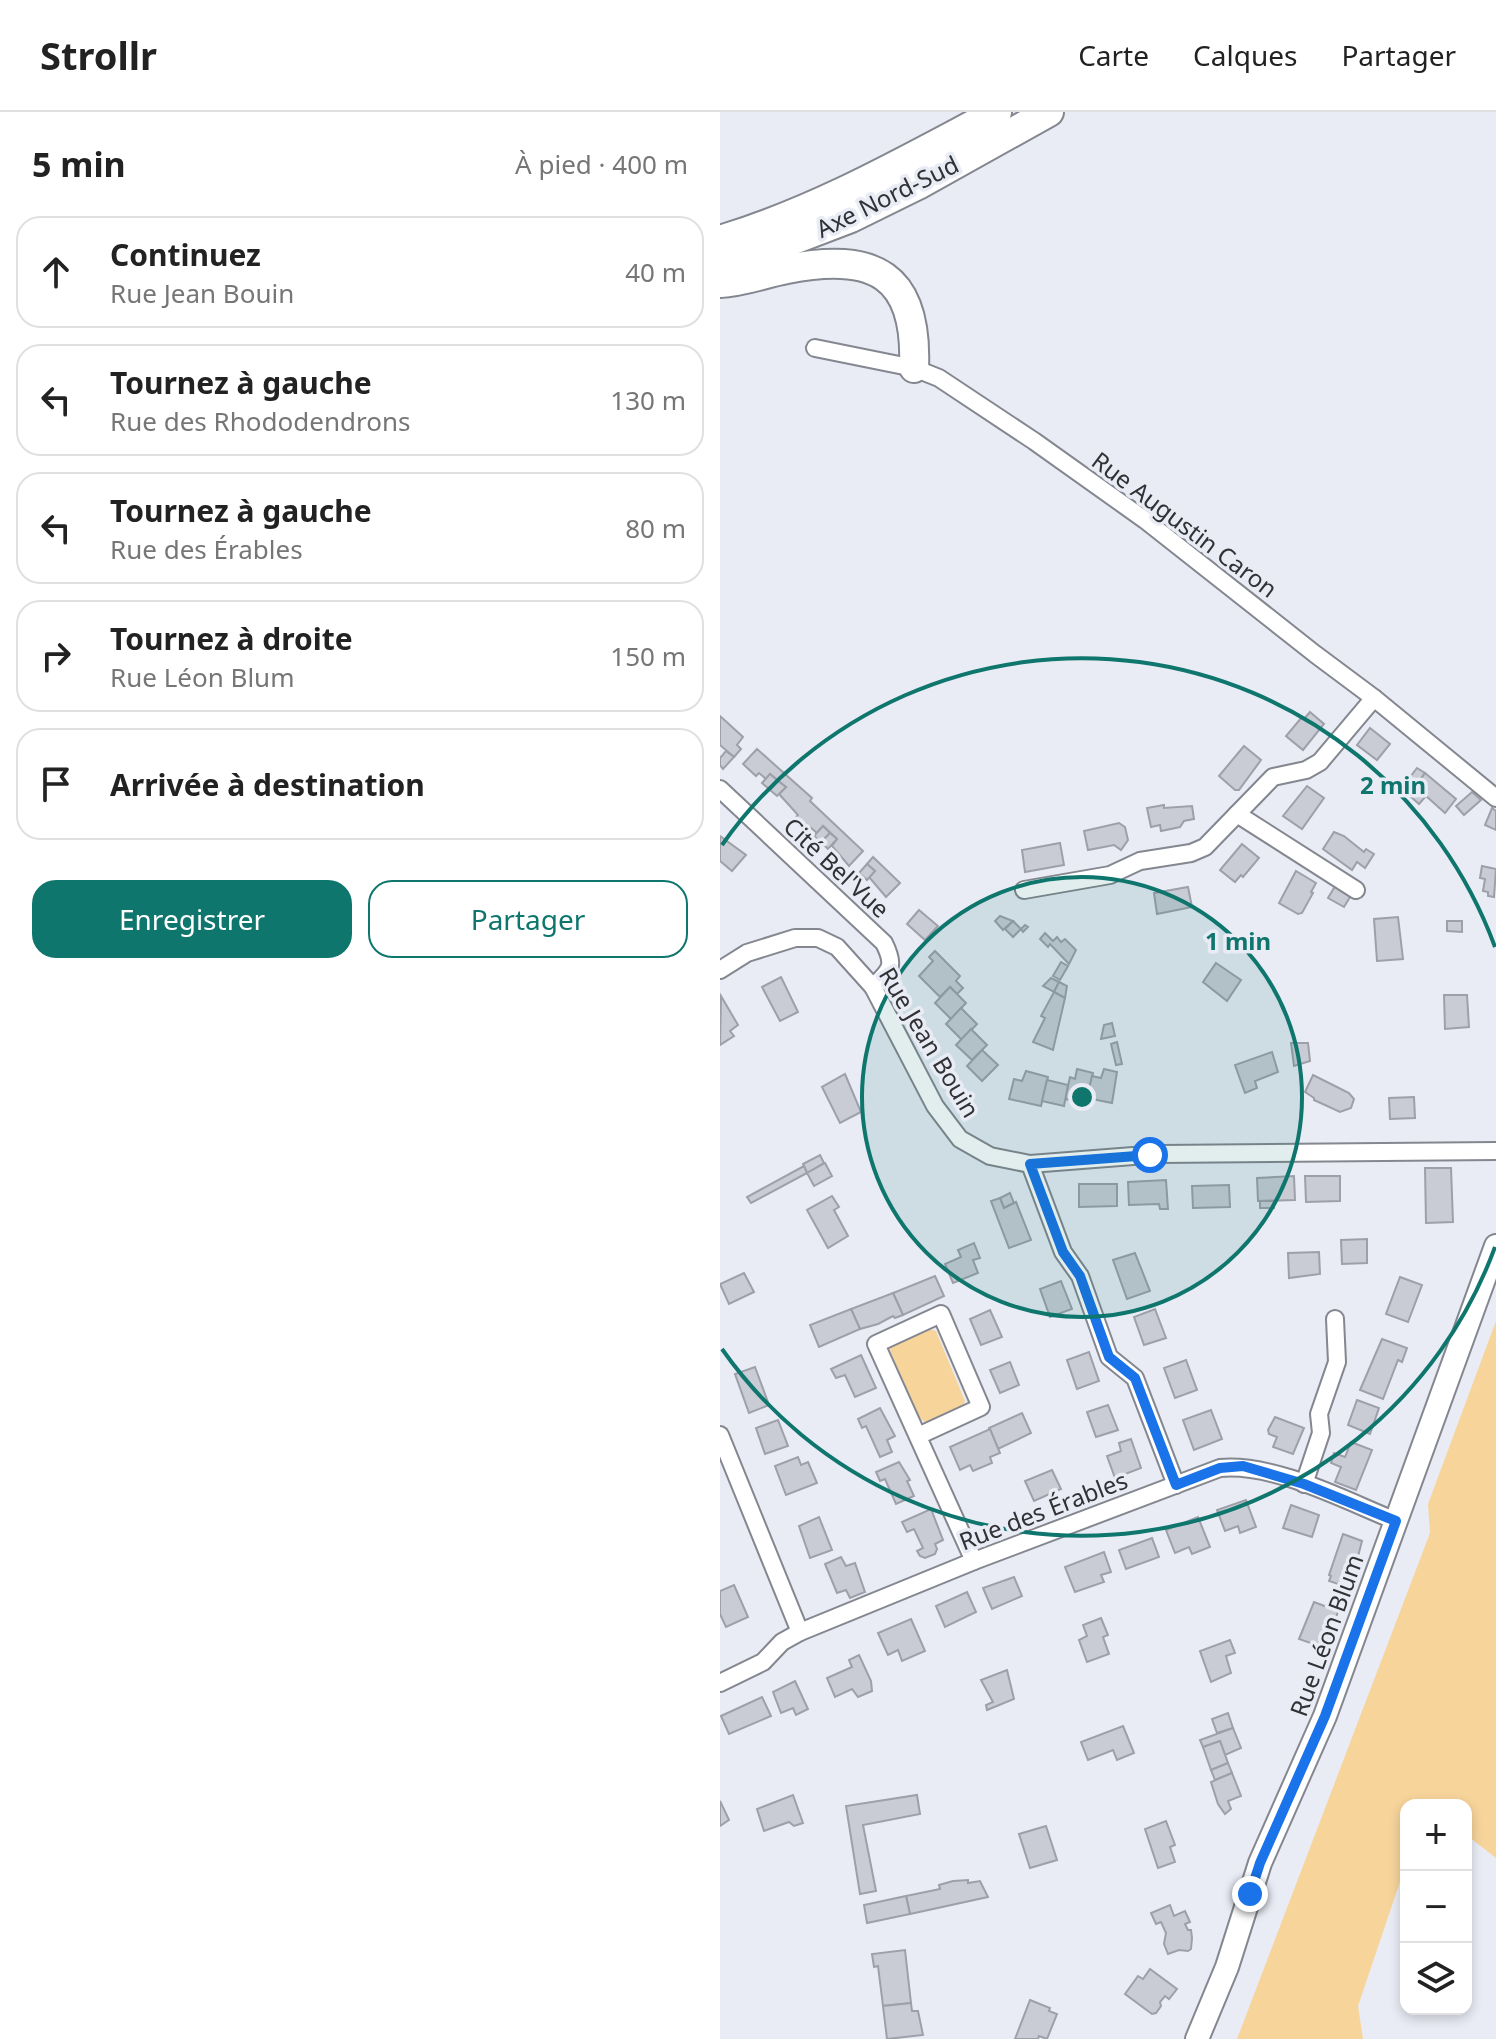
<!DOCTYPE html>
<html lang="fr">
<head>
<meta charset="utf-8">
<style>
  :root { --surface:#fff; --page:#f6f6f6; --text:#222; --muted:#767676; --line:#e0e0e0; --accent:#0f766e }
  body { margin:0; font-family:"Noto Sans",sans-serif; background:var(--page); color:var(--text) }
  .controls { position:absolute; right:24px; bottom:24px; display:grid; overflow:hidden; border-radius:16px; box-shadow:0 4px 12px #0003 }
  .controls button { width:72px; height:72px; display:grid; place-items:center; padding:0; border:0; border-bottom:2px solid var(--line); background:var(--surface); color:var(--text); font:40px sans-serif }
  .stop { position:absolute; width:24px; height:24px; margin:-18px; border:6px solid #1a73e8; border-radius:50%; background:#fff }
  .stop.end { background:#1a73e8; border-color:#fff; box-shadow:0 2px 8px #0008 }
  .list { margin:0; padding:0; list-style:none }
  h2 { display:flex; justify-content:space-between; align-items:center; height:104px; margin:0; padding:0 32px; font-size:34px }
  h2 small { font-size:26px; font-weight:400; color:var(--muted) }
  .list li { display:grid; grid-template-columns:52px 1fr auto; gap:24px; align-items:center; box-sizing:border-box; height:112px; margin:0 16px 16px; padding:0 16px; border:2px solid var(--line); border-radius:24px }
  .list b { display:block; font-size:30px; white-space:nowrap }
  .list p { margin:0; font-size:26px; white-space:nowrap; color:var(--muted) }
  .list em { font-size:26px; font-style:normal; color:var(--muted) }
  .actions { display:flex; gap:16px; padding:24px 32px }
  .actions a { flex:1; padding:18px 0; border:2px solid var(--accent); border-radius:24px; text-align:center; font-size:28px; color:var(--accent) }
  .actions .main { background:var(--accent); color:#fff }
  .icon { flex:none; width:44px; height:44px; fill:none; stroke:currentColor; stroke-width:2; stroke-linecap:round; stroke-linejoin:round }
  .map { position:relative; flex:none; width:776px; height:1927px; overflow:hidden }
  header { display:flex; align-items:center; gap:48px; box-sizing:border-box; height:112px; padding:0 40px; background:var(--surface); border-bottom:2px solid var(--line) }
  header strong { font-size:38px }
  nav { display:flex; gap:44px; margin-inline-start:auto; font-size:28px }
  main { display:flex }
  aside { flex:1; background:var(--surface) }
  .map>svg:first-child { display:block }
  .green { fill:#f7d49a }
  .building { fill:#c9ccd4; stroke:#9da0a8; stroke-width:2 }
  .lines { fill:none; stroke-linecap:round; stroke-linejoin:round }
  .street-casing { stroke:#84878f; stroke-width:20 }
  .secondary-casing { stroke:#84878f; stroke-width:26 }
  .highway-casing { stroke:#84878f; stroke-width:32 }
  .street { stroke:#fff; stroke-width:16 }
  .secondary { stroke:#fff; stroke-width:22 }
  .highway { stroke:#fff; stroke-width:28 }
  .route { stroke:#1a73e8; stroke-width:10 }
  .ring { fill:none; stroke:#0f766e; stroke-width:4 }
  .labels { text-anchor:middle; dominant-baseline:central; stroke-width:7; stroke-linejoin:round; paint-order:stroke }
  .street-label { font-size:24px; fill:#303235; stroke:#e9ecf5 }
  .centre { fill:#0f766e; stroke:#e9ecf5; stroke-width:4 }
  .ring-label { font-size:24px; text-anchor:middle; font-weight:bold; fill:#0f766e; stroke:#e9ecf5; stroke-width:7; stroke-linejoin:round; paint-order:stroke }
</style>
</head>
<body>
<header>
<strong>Strollr</strong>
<nav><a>Carte</a><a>Calques</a><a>Partager</a></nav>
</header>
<main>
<aside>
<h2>5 min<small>À pied · 400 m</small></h2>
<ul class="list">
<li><svg class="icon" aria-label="ahead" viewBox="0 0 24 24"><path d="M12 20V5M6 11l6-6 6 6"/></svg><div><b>Continuez</b><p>Rue Jean Bouin</p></div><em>40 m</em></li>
<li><svg class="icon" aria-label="left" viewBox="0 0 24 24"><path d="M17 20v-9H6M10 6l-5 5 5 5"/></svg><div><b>Tournez à gauche</b><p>Rue des Rhododendrons</p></div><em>130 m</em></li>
<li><svg class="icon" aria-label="left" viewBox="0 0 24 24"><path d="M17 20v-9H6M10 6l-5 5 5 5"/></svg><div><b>Tournez à gauche</b><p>Rue des Érables</p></div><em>80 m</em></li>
<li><svg class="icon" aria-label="right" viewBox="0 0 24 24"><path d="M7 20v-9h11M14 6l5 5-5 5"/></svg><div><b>Tournez à droite</b><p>Rue Léon Blum</p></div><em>150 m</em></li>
<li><svg class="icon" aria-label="arrive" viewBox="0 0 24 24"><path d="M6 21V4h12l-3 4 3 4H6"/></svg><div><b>Arrivée à destination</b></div></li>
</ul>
<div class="actions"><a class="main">Enregistrer</a><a>Partager</a></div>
</aside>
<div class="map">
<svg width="776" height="1927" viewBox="0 0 776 1927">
  <rect width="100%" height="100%" fill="#e9ecf5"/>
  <!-- green -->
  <g class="green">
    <path d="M776 1209V1746L749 1725 746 1726V1693H686V1752L638 1894 643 1927H517L710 1421 708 1392Z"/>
    <path d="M204 1216 216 1219 245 1289 242 1296 208 1312 198 1305 170 1238 171 1233Z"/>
  </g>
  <!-- building -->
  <g class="building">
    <path d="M590 600 604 612 583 638 566 624 582 605 584 607Z"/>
    <path d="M0 604 23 625 17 633 21 637 14 645 0 633Z"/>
    <path d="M650 616 670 632 657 648 637 633Z"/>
    <path d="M524 634 541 648 519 678H515L499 664Z"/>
    <path d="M37 637 92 686 90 689 143 739 129 754 112 734 117 727 103 714 97 721 90 715 87 718 74 707 78 703 59 682 66 675 50 662 46 667 39 661 36 664 23 652Z"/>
    <path d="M6 639 14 645 3 657 0 653V646Z"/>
    <path d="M697 656 705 661 694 675 687 669Z"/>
    <path d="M705 661 736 687 725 701 706 684 699 692 690 684Z"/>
    <path d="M50 662 58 669 50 678 42 671Z"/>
    <path d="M58 669 66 675 57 684 50 678Z"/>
    <path d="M587 674 604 686 582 717 563 704Z"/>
    <path d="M752 680 761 688 744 703 736 694Z"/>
    <path d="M444 693V696L472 694 474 707 464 709 460 715 441 719 440 713 431 715 427 696Z"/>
    <path d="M772 696 776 699V718L765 713Z"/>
    <path d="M399 711 405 715 408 728 401 738 394 733 368 738 364 719Z"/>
    <path d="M103 714 110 721 101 730 94 724Z"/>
    <path d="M614 720 624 724 644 740 646 737 654 742 645 756 637 750 632 758 603 737Z"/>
    <path d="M110 721 117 727 108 737 101 730Z"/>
    <path d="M0 724 26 743 12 759 0 749Z"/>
    <path d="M340 731 344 753 305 760 302 738Z"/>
    <path d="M522 732 539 746 523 765 521 763 515 770 500 758Z"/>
    <path d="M153 745 180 771 166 785 149 765 155 759 147 752Z"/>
    <path d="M147 752 155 759 147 768 139 761Z"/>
    <path d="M762 754 776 757 774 785 768 784V780L763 779 765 767 760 766Z"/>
    <path d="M576 759 596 771 591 780 593 781 582 801 578 802 559 791Z"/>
    <path d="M617 771 633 780 624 795 608 786Z"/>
    <path d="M468 775 472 795 437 802 434 781Z"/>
    <path d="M199 798 218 814 205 828 187 812Z"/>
    <path d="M280 804 293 809 283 818 275 809Z"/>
    <path d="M678 805 683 847 657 849 654 807Z"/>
    <path d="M293 809 301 817 305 813 308 815 303 820 301 817 293 825 285 817Z"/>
    <path d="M727 809H742V820L727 819Z"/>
    <path d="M325 821 333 829 337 825 341 830 345 827 356 838 349 852 330 832 328 835 320 827Z"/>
    <path d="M215 839 240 864 236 869 243 876 237 882 230 875 220 885 199 864 213 849 209 845Z"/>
    <path d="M341 850 348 854 340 868 333 864Z"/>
    <path d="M496 851 521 868 507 889 483 870Z"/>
    <path d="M61 865 78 900 60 909 42 875Z"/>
    <path d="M331 866 339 870 334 880 323 874Z"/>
    <path d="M339 870 347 874 345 886 334 880Z"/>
    <path d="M230 875 246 891 231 907 215 891Z"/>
    <path d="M334 880 345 886 333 938 313 930 325 906 321 904Z"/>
    <path d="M724 883H747L749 915 725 917Z"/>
    <path d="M1 884 18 913 10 919 14 924 0 933Z"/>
    <path d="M241 896 257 912 242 928 226 912Z"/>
    <path d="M392 911 395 924 381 927 384 913Z"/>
    <path d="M251 917 267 933 252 948 236 933Z"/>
    <path d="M397 930 402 952 396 953 391 932Z"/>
    <path d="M571 931H588L590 949 574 954Z"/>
    <path d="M262 938 278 953 262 969 247 954Z"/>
    <path d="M552 940 558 960 535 969 537 976 525 981 515 953Z"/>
    <path d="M357 957 373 961 366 992 345 987 350 965 355 967Z"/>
    <path d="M384 957 397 960 392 991 367 986 372 964 381 966Z"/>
    <path d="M306 959 328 965 321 994 289 987 294 967 302 969Z"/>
    <path d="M125 962 141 1000 120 1011 102 975Z"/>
    <path d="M593 963 629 981 634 987 631 996 620 1000 594 988V986L585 980Z"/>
    <path d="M327 968 348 973 344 994 322 989Z"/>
    <path d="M694 985 695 1006 670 1007 669 986Z"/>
    <path d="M100 1043 104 1051 87 1061 83 1052Z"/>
    <path d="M105 1051 112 1064 94 1074 87 1061Z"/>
    <path d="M84 1054 87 1061 31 1091 27 1085Z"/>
    <path d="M705 1056H731L733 1110 706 1111Z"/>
    <path d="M574 1064 575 1088 538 1089 537 1066Z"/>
    <path d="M585 1064H620V1089L586 1090Z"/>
    <path d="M446 1068 448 1097H440L439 1092 409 1093 408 1070Z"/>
    <path d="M359 1072H397V1094L359 1095Z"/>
    <path d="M509 1073 510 1095 473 1096 472 1074Z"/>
    <path d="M290 1081 294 1091 284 1096 280 1086Z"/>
    <path d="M112 1084 119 1095 114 1098 128 1124 108 1136 87 1098Z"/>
    <path d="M280 1086 284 1096 296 1090 311 1128 289 1136 271 1089Z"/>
    <rect x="540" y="1089" width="14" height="7"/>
    <path d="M647 1127V1151L622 1152 621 1128Z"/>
    <path d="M254 1131 260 1146 253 1148 258 1161 233 1171 225 1152 241 1145 238 1138Z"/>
    <path d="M599 1140 600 1162 569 1166 568 1141Z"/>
    <path d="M415 1141 430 1179 407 1187 393 1148Z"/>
    <path d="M24 1161 34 1180 9 1192 0 1172Z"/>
    <path d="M215 1164 224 1184 183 1203 173 1181Z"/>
    <path d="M680 1165 702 1173 688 1210 666 1202Z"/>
    <path d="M341 1169 352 1197 330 1205 320 1177Z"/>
    <path d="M173 1181 183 1203 175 1206 173 1204 158 1212 140 1217 131 1197Z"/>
    <path d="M131 1197 140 1217 99 1235 90 1213Z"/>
    <path d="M435 1197 446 1226 424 1233 414 1205Z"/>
    <path d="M270 1198 282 1225 261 1233 250 1207Z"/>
    <path d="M662 1227 687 1236 682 1250 678 1248 663 1287 640 1278Z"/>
    <path d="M369 1240 379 1269 357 1277 347 1248Z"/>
    <path d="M141 1243 156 1276 135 1285 125 1263 116 1266 111 1257Z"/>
    <path d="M466 1248 477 1278 455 1286 444 1256Z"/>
    <path d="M290 1250 299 1273 280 1281 270 1258Z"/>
    <path d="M35 1255 49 1293 29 1301 15 1262Z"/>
    <path d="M637 1288 659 1296 650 1322 628 1313Z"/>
    <path d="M388 1293 398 1318 376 1325 367 1300Z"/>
    <path d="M160 1296 175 1324 167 1328 172 1340 160 1345 146 1314 142 1316 138 1307Z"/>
    <path d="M491 1298 502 1327 474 1338 463 1308Z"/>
    <path d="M302 1301 311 1321 278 1337 269 1316Z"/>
    <path d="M555 1305 584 1316 573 1342 553 1335 557 1325 549 1322 548 1318Z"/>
    <path d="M58 1308 68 1334 45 1342 36 1316Z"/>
    <path d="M270 1317 280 1341 270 1345 272 1351 253 1359 250 1353 240 1358 230 1335Z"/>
    <path d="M411 1327 421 1356 395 1366 387 1344 401 1339 399 1331Z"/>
    <path d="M631 1330 652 1338 636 1378 615 1370 621 1355 611 1351 614 1341 625 1345Z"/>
    <path d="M78 1345 81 1353 88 1350 97 1371 66 1383 55 1354Z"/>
    <path d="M179 1350 190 1368 187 1369 194 1384 176 1392 165 1367 160 1369 156 1360Z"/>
    <path d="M332 1358 341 1377 314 1389 305 1369Z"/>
    <path d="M526 1388 536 1415 520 1421 518 1414 505 1419 497 1398Z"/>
    <path d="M571 1393 599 1403 592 1425 563 1416Z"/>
    <path d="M211 1397 223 1428 215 1432 217 1437 215 1442 205 1446 200 1444 197 1439 203 1436 194 1417 187 1420 182 1410Z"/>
    <path d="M99 1405 112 1438 90 1446 79 1414Z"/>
    <path d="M478 1405 490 1435 472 1442 469 1435 455 1441 446 1418Z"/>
    <path d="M623 1422 642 1429 630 1476 609 1469 611 1464 609 1463Z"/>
    <path d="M432 1426 439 1445 406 1457 399 1438Z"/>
    <path d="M384 1440 391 1460 381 1463 384 1470 355 1480 345 1455Z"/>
    <path d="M121 1445 126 1454 135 1451 145 1480 130 1486 126 1478 117 1481 105 1452Z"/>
    <path d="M294 1465 302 1484 272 1497 263 1476Z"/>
    <path d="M14 1473 28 1505 6 1515 0 1502V1479Z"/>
    <path d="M247 1480 256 1500 225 1515 216 1494Z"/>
    <path d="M594 1490 618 1499 607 1537 579 1527Z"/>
    <path d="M381 1506 388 1523 383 1525 389 1542 367 1550 359 1528 367 1524 363 1513Z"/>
    <path d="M191 1507 205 1539 182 1549 178 1538 168 1543 158 1521Z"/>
    <path d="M510 1528 515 1541 506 1544 511 1561 491 1570 480 1539Z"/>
    <path d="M139 1543 151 1569 152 1579 138 1585 132 1577 115 1585 107 1566 132 1555 129 1548Z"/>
    <path d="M287 1558 294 1587 267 1598 266 1593 273 1590 261 1568Z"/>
    <path d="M75 1569 88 1597 76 1603 73 1596 61 1601 53 1580Z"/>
    <path d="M42 1585 51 1604 9 1622 1 1604Z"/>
    <path d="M508 1601 513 1616 497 1621 492 1607Z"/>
    <path d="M403 1614 414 1641 397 1648 393 1638 368 1648 361 1630Z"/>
    <path d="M513 1616 521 1636 505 1643 500 1629 483 1635 480 1628Z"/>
    <path d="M500 1629 508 1651 491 1658 483 1635Z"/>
    <path d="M508 1651 512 1661 495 1668 491 1658Z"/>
    <path d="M512 1661 521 1684 508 1689 511 1697 505 1702 498 1692 491 1670Z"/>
    <path d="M73 1683 83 1711 74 1714 69 1710 44 1719 37 1697Z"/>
    <path d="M197 1683 200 1702 143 1713 156 1779 140 1782 126 1694Z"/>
    <path d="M0 1689 9 1708 0 1714Z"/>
    <path d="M446 1709 455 1733 450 1735 455 1750 438 1756 425 1717Z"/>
    <path d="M326 1714 337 1748 310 1756 299 1722Z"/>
    <path d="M248 1768V1771L260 1769 268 1785 190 1802 186 1784 220 1777 219 1773 233 1769Z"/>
    <path d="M186 1784 190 1802 147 1811 144 1793Z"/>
    <path d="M450 1793 454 1804 465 1799 470 1810 465 1812 468 1818H471L472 1826 471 1837 468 1839 459 1838 448 1842 444 1832 446 1821 441 1810 436 1812 431 1801Z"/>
    <path d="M185 1838 191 1891 163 1894 158 1854 154 1855 152 1842Z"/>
    <path d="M430 1857 457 1877 449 1887 445 1884 440 1890 441 1894 436 1901 432 1902 405 1882 418 1864 423 1867Z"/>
    <path d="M310 1888 330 1896 329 1899 337 1902 327 1927 319 1924 318 1927H295Z"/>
    <path d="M191 1891 192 1899H198L203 1923 167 1927 163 1894Z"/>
  </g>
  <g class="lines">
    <defs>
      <g id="street">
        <path d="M95 236 194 256 219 266 314 329 425 408 595 542 654 586 776 686"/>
        <path d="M0 677 164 831C176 855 170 858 153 875"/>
        <path d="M517 702 636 778"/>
        <path d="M304 778 390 763 420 749 471 741 485 735 553 665 586 658 600 650 654 586"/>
        <path d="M0 858 27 841 75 826H98L117 835 153 875 215 994 240 1027 270 1044 310 1052 439 1042 776 1039"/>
        <path d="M310 1052 343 1140 360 1164 389 1245 415 1266 456 1373"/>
        <path d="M0 1323 80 1520"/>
        <path d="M198 1324 261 1295 221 1202 156 1232 254 1449"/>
        <path d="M584 1372 601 1321 599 1302 617 1250 615 1207"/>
        <path d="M0 1571 43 1550 62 1530 80 1520 254 1449 500 1356C555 1351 624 1388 676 1409"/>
      </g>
      <path id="secondary" d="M477 1927 507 1855 540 1751 605 1604 776 1134"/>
      <g id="highway">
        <path d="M0 128C99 98 186 48 277 0"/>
        <path d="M0 156 131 106 198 73 329 0"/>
        <path d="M0 171C23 170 45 161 67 157 154 140 198 162 194 256"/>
      </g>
    </defs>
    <!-- street casing -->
    <use href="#street" class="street-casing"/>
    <!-- secondary casing -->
    <use href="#secondary" class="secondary-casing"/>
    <!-- highway casing -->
    <use href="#highway" class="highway-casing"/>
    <!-- street -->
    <use href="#street" class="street"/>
    <!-- secondary -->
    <use href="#secondary" class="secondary"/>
    <!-- highway -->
    <use href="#highway" class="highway"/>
  </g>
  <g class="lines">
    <!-- route -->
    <path class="route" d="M430 1043 310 1052 343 1140 360 1164 389 1245 415 1266 456 1373 500 1356 523 1354 584 1372 676 1409 605 1604 540 1751 530 1782"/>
  </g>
  <!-- distance rings -->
  <circle cx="362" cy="985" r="220" fill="#0f766e" fill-opacity=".12"/>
  <g class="ring">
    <circle cx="362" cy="985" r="220"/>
    <path d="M775 1135A440 440 0 0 1 2 1237M2 733A440 440 0 0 1 775 835"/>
  </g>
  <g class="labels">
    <!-- street labels -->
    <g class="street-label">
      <text transform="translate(167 84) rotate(-26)">Axe Nord-Sud</text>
      <text transform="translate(465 412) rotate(37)">Rue Augustin Caron</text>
      <text transform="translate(117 755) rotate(43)">Cité Bel'Vue</text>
      <text transform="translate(210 930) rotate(59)">Rue Jean Bouin</text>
      <text transform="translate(323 1398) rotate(-21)">Rue des Érables</text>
      <text transform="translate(606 1523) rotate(-70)">Rue Léon Blum</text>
    </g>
  </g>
  <circle cx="362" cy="985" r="12" class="centre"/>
  <g class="ring-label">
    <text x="673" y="682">2 min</text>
    <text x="518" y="838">1 min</text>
  </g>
</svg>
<div class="controls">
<button>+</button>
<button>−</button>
<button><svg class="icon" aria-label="layers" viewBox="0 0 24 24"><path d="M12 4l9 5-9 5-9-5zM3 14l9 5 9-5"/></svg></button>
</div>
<div class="stop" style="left:430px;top:1043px"></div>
<div class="stop end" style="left:530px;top:1782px"></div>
</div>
</main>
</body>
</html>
